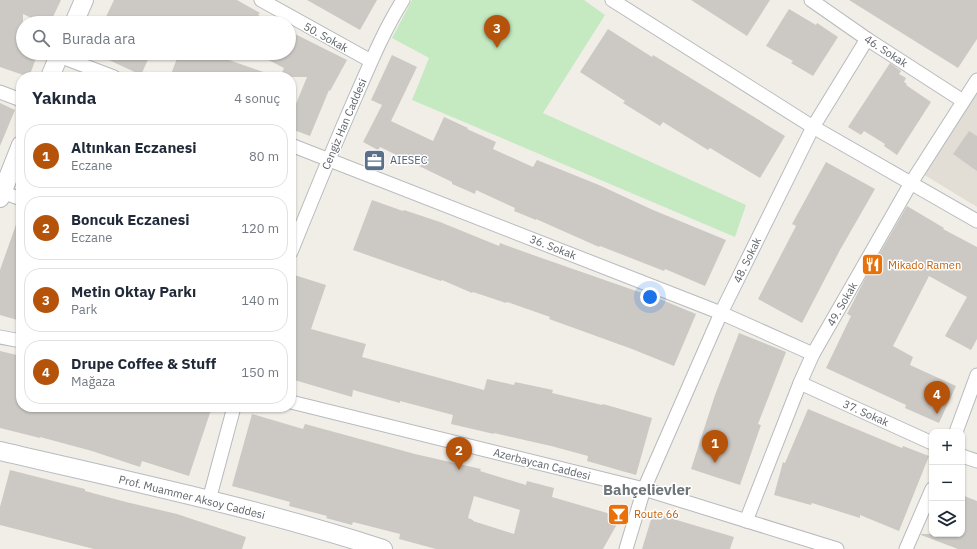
<!DOCTYPE html>
<html lang="tr">
<head>
<meta charset="utf-8">
<style>
  :root { --surface:#fff; --page:#f2f2f3; --text:#1f2937; --muted:#747a83; --line:#e0e1e3; --accent:#b45309 }
  body { margin:0; font-family:"IBM Plex Sans",sans-serif; background:var(--page); color:var(--text) }
  .controls { position:absolute; right:12px; bottom:12px; display:grid; overflow:hidden; border-radius:8px; box-shadow:0 1px 3px #0004 }
  .controls button { width:36px; height:36px; display:grid; place-items:center; padding:0; border:0; border-bottom:1px solid var(--line); background:var(--surface); color:var(--text); font:20px sans-serif }
  .you { position:absolute; left:650px; top:297px; width:14px; height:14px; margin:-10px; border:3px solid #fff; border-radius:50%; background:#1a73e8; box-shadow:0 0 0 6px #1a73e833 }
  .badge { display:grid; place-items:center; width:26px; height:26px; border-radius:50%; background:var(--accent); color:#fff; font-size:13px; font-weight:700 }
  .pin { position:absolute; translate:-50% -33px; filter:drop-shadow(0 1px 2px #0008) }
  .pin::after { content:''; position:absolute; top:21px; width:14px; height:12px; background:inherit; clip-path:polygon(0 0,100% 0,50% 100%) }
  .list { margin:0; padding:0; list-style:none }
  h2 { display:flex; justify-content:space-between; align-items:center; height:52px; margin:0; padding:0 16px; font-size:17px }
  h2 small { font-size:13px; font-weight:400; color:var(--muted) }
  .list li { display:grid; grid-template-columns:26px 1fr auto; gap:12px; align-items:center; box-sizing:border-box; height:64px; margin:0 8px 8px; padding:0 8px; border:1px solid var(--line); border-radius:16px }
  .list b { display:block; font-size:15px; white-space:nowrap }
  .list p { margin:0; font-size:13px; white-space:nowrap; color:var(--muted) }
  .list em { font-size:13px; font-style:normal; color:var(--muted) }
  .icon { flex:none; width:22px; height:22px; fill:none; stroke:currentColor; stroke-width:2; stroke-linecap:round; stroke-linejoin:round }
  .map { position:relative; flex:none; width:977px; height:549px; overflow:hidden }
  .search { position:absolute; background:var(--surface); box-shadow:0 1px 3px #0004; left:16px; top:16px; width:280px; height:44px; display:flex; align-items:center; gap:10px; box-sizing:border-box; padding:0 14px; border-radius:22px; color:var(--muted); font-size:15px }
  .panel { position:absolute; background:var(--surface); box-shadow:0 1px 3px #0004; left:16px; top:72px; width:280px; height:340px; border-radius:16px }
  .map>svg:first-child { display:block }
  .education { fill:#e2ddd5 }
  .green { fill:#c5eac2 }
  .building { fill:#ccc9c4; fill-rule:evenodd }
  .lines { fill:none; stroke-linecap:round; stroke-linejoin:round }
  .street-casing { stroke:#b7babe; stroke-width:15 }
  .secondary-casing { stroke:#b8bcc1; stroke-width:20 }
  .street { stroke:#fff; stroke-width:13 }
  .secondary { stroke:#fff; stroke-width:18 }
  .labels { text-anchor:middle; dominant-baseline:central; stroke-width:3; stroke-linejoin:round; paint-order:stroke }
  .street-label { font-size:11px; fill:#5e6368; stroke:#fff }
  .service-label { font-size:11px; fill:#4e5e75; stroke:#fff; text-anchor:start }
  .food-label { font-size:11px; fill:#c56008; stroke:#fff; text-anchor:start }
  .district-label { font-size:15px; font-weight:bold; fill:#6f767a; stroke:#fff }
</style>
</head>
<body>
<div class="map">
<svg width="977" height="549" viewBox="0 0 977 549">
  <rect width="100%" height="100%" fill="#f1eee7"/>
  <!-- education -->
  <path class="education" d="M977 94V207L923 174Z"/>
  <!-- green -->
  <path class="green" d="M412 0H584L605 15 543 113 746 205 735 237 412 100 429 58 392 38Z"/>
  <!-- building -->
  <g class="building">
    <path d="M0 0H61L50 23H42L23 14V53H38L29 77 0 67Z"/>
    <path d="M114 0H237L260 13 258 15 274 23H103Z"/>
    <path d="M307 0H377L360 30Z"/>
    <path d="M691 0H770L747 36Z"/>
    <path d="M849 0H977V39L958 68Z"/>
    <path d="M789 9 816 25 817 23 838 37 813 76 791 63 793 61 766 46Z"/>
    <path d="M608 29 652 57 653 55 785 136 760 178 710 148 708 150 663 122 660 126 623 103 625 101 580 72Z"/>
    <path d="M289 31 347 60 330 91 329 90 310 136 291 129V116L307 77H280L284 68 255 53H289Z"/>
    <path d="M94 53H151L141 75Z"/>
    <path d="M179 53H209L272 75 271 77H170Z"/>
    <path d="M392 55 417 67 391 121 433 141 444 117 468 128 467 129 496 142 493 149 533 167 537 160 599 185 653 210 726 240 705 286 665 269 664 271 600 246 599 247 536 219V220L514 211 515 208 476 190 475 194 452 184V182L380 147 378 150 363 142 382 105 371 100Z"/>
    <path d="M890 63 901 71 899 74 906 78 904 82 907 84 906 85 931 102 897 155 884 146 885 144 864 131 861 135 848 127Z"/>
    <path d="M0 103 15 110 0 146Z"/>
    <path d="M969 131 977 136V171L953 154Z"/>
    <path d="M826 162 875 189 840 250 802 323 758 299 796 226 792 224Z"/>
    <path d="M372 200 403 211 404 210 440 222 499 246 500 243 533 255 662 300 696 314 674 366 632 349 549 319 550 317 507 302 506 303 473 292 472 293 442 280 441 281 353 250Z"/>
    <path d="M907 206 944 228 943 229 977 247V339L971 350 945 336 967 297 929 276 893 346 913 357 910 365 956 386 939 423 905 408 906 405 826 368 851 316 847 314 866 277Z"/>
    <path d="M19 216H21V321L0 315V270Z"/>
    <path d="M291 274 326 285 311 329 366 344 362 357 484 390 487 379 514 385 515 382 553 390 552 393 602 405 603 404 652 418 636 475 587 461 588 456 551 446 494 433V434L451 424 453 415 400 401V403L353 390 352 397 291 379Z"/>
    <path d="M739 333 786 352 758 424 761 425 740 485 691 469 715 395Z"/>
    <path d="M0 351 21 356V407H212L189 476 142 461 140 467 92 451 40 437V438L0 428Z"/>
    <path d="M808 409 902 448 903 446 929 456 899 531 860 515V518L812 503 811 505 774 495 783 462 785 463Z"/>
    <path d="M252 414 303 429 305 424 415 454 481 469 480 471 526 485 527 481 554 488 552 497 621 517 603 549H436L399 539 400 534 353 522 352 525 326 518 327 516 289 506 290 502 232 486ZM474 496 520 510 514 534 473 521V520L468 518Z"/>
    <path d="M10 470 85 489V491L126 502 177 514 246 537 242 549H94L0 525V507Z"/>
    <path d="M962 495 977 501V549H958L921 535V534H962Z"/>
    <path d="M653 513 734 537 730 549H642Z"/>
  </g>
  <g class="lines">
    <defs>
      <g id="street">
        <path d="M261 0 371 61"/>
        <path d="M612 0 813 127 977 221"/>
        <path d="M811 0 867 39 963 101"/>
        <path d="M59 56 114 77"/>
        <path d="M0 92 21 100"/>
        <path d="M291 145 721 313 813 354"/>
        <path d="M2 192 21 199"/>
        <path d="M291 252C312 200 333 148 356 96 370 64 384 30 403 0"/>
        <path d="M0 337 21 341"/>
        <path d="M800 383 932 443"/>
        <path d="M291 402 644 489 837 549"/>
        <path d="M956 432 977 375"/>
        <path d="M962 456 977 461"/>
        <path d="M209 500 234 407"/>
        <path d="M746 521 800 383 813 354 911 183 977 80"/>
        <path d="M626 549 644 489 721 313 813 127 867 39"/>
        <path d="M906 549 932 489"/>
      </g>
      <g id="secondary">
        <path d="M74 23 84 0"/>
        <path d="M50 77 60 53"/>
        <path d="M0 198 21 145"/>
        <path d="M0 451C128 481 258 508 383 549"/>
      </g>
    </defs>
    <!-- street casing -->
    <use href="#street" class="street-casing"/>
    <!-- secondary casing -->
    <use href="#secondary" class="secondary-casing"/>
    <!-- street -->
    <use href="#street" class="street"/>
    <!-- secondary -->
    <use href="#secondary" class="secondary"/>
  </g>
  <!-- icons -->
  <defs>
    <symbol id="office-square" viewBox="-11 -11 22 22"><rect x="-9" y="-9" width="18" height="18" rx="4" fill="#5c6f8a" stroke="#fff"/><path d="M-6-3h4V-5.5h4V-3h4V5H-6ZM-1-4.5V-3h2v-1.5ZM-6 0V1H6V0Z" fill="#fff"/></symbol>
    <symbol id="restaurant-square" viewBox="-11 -11 22 22"><rect x="-9" y="-9" width="18" height="18" rx="4" fill="#e8710a" stroke="#fff"/><path d="M-5-6h1v4h1v-4h1v4h1v-4h1v5L-1.5 .5V6h-2V.5L-5-1ZM5-6V6H3V1.5H1.5Q1.5-4 5-6Z" fill="#fff"/></symbol>
    <symbol id="bar-square" viewBox="-11 -11 22 22"><rect x="-9" y="-9" width="18" height="18" rx="4" fill="#e8710a" stroke="#fff"/><path d="M-6-5H6L.8 .8V4.5H3.5V6h-7V4.5H-.8V.8Z" fill="#fff"/></symbol>
  </defs>
  <g fill-rule="evenodd">
    <use href="#office-square" x="362" y="148" width="25" height="25"/>
    <use href="#restaurant-square" x="860" y="252" width="25" height="25"/>
    <use href="#bar-square" x="606" y="502" width="25" height="25"/>
  </g>
  <g class="labels">
    <!-- street labels -->
    <g class="street-label">
      <text transform="translate(326 37) rotate(29)">50. Sokak</text>
      <text transform="translate(886 51) rotate(33)">46. Sokak</text>
      <text transform="translate(344 124) rotate(-67)">Cengiz Han Caddesi</text>
      <text transform="translate(553 247) rotate(21)">36. Sokak</text>
      <text transform="translate(747 260) rotate(-64)">48. Sokak</text>
      <text transform="translate(842 304) rotate(-60)">49. Sokak</text>
      <text transform="translate(866 413) rotate(24)">37. Sokak</text>
      <text transform="translate(542 464) rotate(14)">Azerbaycan Caddesi</text>
      <text transform="translate(192 497) rotate(14)">Prof. Muammer Aksoy Caddesi</text>
    </g>
    <!-- service labels -->
    <g class="service-label">
      <text x="390" y="160">AIESEC</text>
    </g>
    <!-- food labels -->
    <g class="food-label">
      <text x="888" y="265">Mikado Ramen</text>
      <text x="634" y="514">Route 66</text>
    </g>
    <!-- district labels -->
    <g class="district-label">
      <text x="647" y="489">Bahçelievler</text>
    </g>
  </g>
</svg>
<div class="controls">
<button>+</button>
<button>−</button>
<button><svg class="icon" aria-label="layers" viewBox="0 0 24 24"><path d="M12 4l9 5-9 5-9-5zM3 14l9 5 9-5"/></svg></button>
</div>
<div class="you"></div>
<div class="pin badge" style="left:715px;top:463px">1</div>
<div class="pin badge" style="left:459px;top:470px">2</div>
<div class="pin badge" style="left:497px;top:48px">3</div>
<div class="pin badge" style="left:937px;top:414px">4</div>
<div class="search"><svg class="icon" aria-label="search" viewBox="0 0 24 24"><circle cx="10" cy="10" r="6"/><path d="M15 15l6 6"/></svg>Burada ara</div>
<section class="panel">
<h2>Yakında<small>4 sonuç</small></h2>
<ul class="list">
<li><span class="badge">1</span><div><b>Altınkan Eczanesi</b><p>Eczane</p></div><em>80 m</em></li>
<li><span class="badge">2</span><div><b>Boncuk Eczanesi</b><p>Eczane</p></div><em>120 m</em></li>
<li><span class="badge">3</span><div><b>Metin Oktay Parkı</b><p>Park</p></div><em>140 m</em></li>
<li><span class="badge">4</span><div><b>Drupe Coffee &amp; Stuff</b><p>Mağaza</p></div><em>150 m</em></li>
</ul>
</section>
</div>
</body>
</html>
